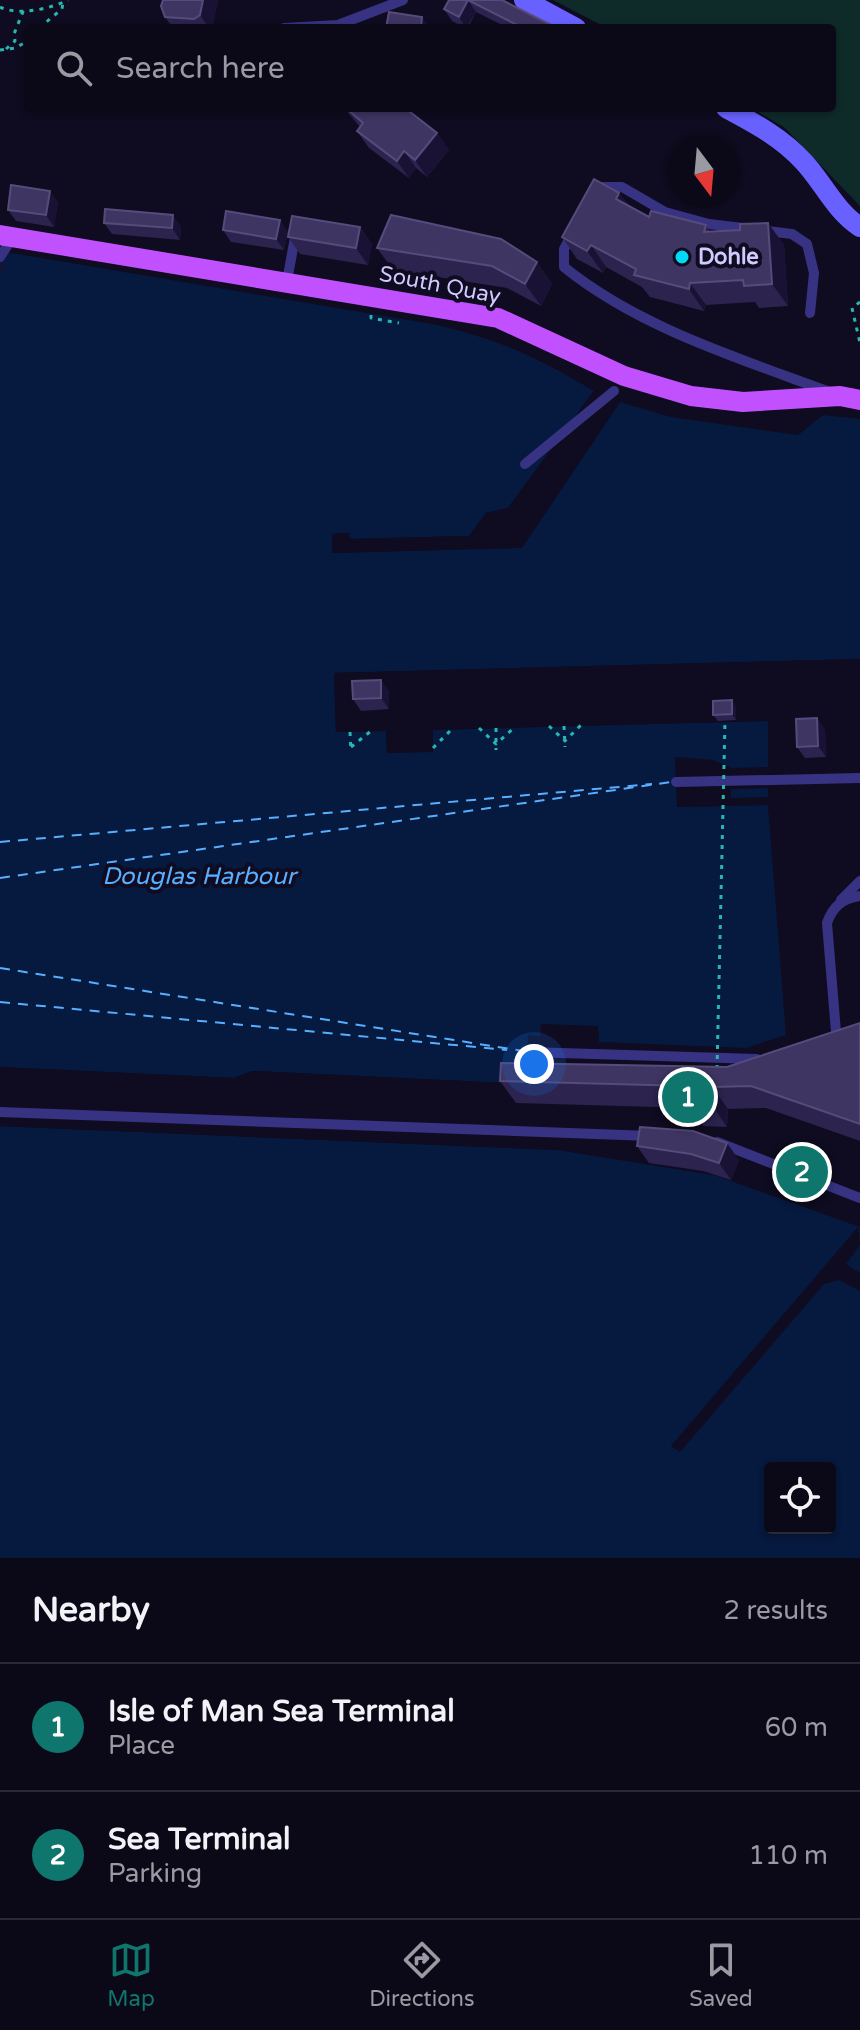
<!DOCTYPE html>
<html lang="en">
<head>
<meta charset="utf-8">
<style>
  :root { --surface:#0b0818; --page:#191625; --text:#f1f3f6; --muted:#9a9aa2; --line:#2b2937; --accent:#0f766e }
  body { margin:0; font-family:"Varela Round",sans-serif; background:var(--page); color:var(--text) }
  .controls { position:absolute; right:24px; bottom:24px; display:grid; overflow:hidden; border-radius:8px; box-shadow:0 2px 6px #0004 }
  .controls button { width:72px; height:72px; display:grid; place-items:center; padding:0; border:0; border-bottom:2px solid var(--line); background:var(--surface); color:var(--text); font:40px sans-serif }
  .compass { position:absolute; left:668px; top:136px; width:72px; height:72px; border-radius:50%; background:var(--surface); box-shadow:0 2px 6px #0004; rotate:164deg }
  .you { position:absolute; left:534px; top:1064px; width:28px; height:28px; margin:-20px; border:6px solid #fff; border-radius:50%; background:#1a73e8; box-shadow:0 0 0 12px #1a73e833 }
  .badge { display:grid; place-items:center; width:52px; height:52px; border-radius:50%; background:var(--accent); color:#fff; font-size:26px; font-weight:700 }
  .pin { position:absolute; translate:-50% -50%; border:4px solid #fff; box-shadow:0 2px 8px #0006 }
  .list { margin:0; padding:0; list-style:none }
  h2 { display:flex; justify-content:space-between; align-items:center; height:104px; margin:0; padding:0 32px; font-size:34px }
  h2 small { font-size:26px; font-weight:400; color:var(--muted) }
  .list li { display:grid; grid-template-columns:52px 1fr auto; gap:24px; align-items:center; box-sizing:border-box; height:128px; padding:0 32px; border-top:2px solid var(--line) }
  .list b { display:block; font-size:30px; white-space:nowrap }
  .list p { margin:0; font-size:26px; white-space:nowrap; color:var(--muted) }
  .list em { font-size:26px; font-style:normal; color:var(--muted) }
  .icon { flex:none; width:44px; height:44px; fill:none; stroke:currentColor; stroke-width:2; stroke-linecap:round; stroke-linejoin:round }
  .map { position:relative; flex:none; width:860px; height:1558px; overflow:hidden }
  .search { position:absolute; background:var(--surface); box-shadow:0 2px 6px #0004; left:24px; right:24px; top:24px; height:88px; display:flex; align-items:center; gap:20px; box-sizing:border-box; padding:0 28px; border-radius:8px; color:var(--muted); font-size:30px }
  .sheet { height:360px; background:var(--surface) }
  nav { display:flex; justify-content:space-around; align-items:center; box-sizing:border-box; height:112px; border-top:2px solid var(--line); background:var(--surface); font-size:22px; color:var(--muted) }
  nav a { display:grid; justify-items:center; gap:4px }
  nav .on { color:var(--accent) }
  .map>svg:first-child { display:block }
  .green { fill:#0e2a29 }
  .water { fill:#06193e; fill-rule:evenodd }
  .pier { fill:#0f0b20 }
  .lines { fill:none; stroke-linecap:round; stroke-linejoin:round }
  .ferry { stroke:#58aeff; stroke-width:2; stroke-dasharray:10 8; stroke-linecap:butt }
  .path { stroke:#26b7b1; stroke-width:3; stroke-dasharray:4 6; stroke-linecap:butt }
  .lane { stroke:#373382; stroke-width:10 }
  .secondary { stroke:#6861ff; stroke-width:20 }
  .primary { stroke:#c151ff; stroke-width:20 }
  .path-bridge { stroke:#26b7b1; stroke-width:3; stroke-dasharray:4 6; stroke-linecap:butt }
  .wall { fill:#2c234f }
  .shaded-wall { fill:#191234 }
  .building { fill:#3e3562; stroke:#554c7b; stroke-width:2 }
  .poi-dot { fill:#00d8f5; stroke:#0f0b20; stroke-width:3 }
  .labels { text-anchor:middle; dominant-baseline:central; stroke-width:8; stroke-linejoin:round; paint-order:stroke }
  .poi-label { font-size:22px; font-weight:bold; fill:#d1caff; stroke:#0f0b20; text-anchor:start }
  .street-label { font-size:22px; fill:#d1caff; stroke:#0f0b20 }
  .water-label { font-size:24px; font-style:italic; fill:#58aeff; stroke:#0f0b20 }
</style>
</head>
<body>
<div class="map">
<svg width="860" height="1558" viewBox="0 0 860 1558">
  <rect width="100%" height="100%" fill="#0f0b20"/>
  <!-- green -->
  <path class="green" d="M553 0H860V206L784 127 751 108H832V28H607Z"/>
  <!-- water -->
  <g class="water">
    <path d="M0 251 438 325C503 341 537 357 594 391L508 508 486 513 469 536 350 539 348 533 333 534V553L522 547 620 402 671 417 798 435 823 415 860 419V659L334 673 336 732 386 731 387 752H432V730L768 721V806L786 1035 753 1073 527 1084 252 1071 233 1078 0 1067Z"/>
    <path d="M0 1126 558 1150 703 1171 860 1227V1558H0ZM770 1468H830V1528H770Z"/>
  </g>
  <!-- pier -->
  <g class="pier">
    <path d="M594 391 598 392 511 511 488 516 471 539 350 543 346 537 336 538V548L520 544 617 400 620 402 522 548 332 553V534L349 533 351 539 469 536 486 513 508 508Z"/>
    <path d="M860 659V663L338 677 340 728 388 727 391 749 429 748 428 729 432 726 768 717V721L433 729V752L387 753 386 731 336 732 334 673Z"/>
    <path d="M675 757 713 760 732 768 772 767V788L731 789V798L772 797V805L677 807Z"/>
    <path d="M541 1024 598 1026 599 1042 746 1048 786 1035 753 1073 527 1088 253 1075 233 1082 0 1071V1067L233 1078 252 1071 527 1084 528 1035 540 1036Z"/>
    <path d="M0 1122 559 1146 703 1167 719 1176 558 1150 0 1126Z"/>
    <path d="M858 1227 860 1245 846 1264 860 1273V1291L839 1280 824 1284 680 1452 671 1446Z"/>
  </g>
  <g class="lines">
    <!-- ferry -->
    <g class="ferry">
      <path d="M0 842 652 784"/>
      <path d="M0 878 671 782"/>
      <path d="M0 968 523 1051"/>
      <path d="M0 1002 507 1050"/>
    </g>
    <!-- path -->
    <g class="path">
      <path d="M0 7C18 16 50 9 68 0"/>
      <path d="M39 28 62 9 63 2"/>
      <path d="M6 49 15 41 14 34 24 9"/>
      <path d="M0 50 15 48 28 41"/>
      <path d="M860 302 852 308 860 343"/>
      <path d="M371 315V318L399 323"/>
      <path d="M549 726 565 741 581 725"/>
      <path d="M564 726 565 747"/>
      <path d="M479 728 496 744 515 727"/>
      <path d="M496 728V750"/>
      <path d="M350 732 351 752"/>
      <path d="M351 747 371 731"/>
      <path d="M433 748 452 729"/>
    </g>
    <!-- lane -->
    <g class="lane">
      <path d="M284 28 338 25 403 0"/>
      <path d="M599 193 603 187H622L665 212 709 224 792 234 807 244 814 273 810 313"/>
      <path d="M572 234 564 249V267C638 327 738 358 827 391"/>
      <path d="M0 257 13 237"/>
      <path d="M287 281 296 232"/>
      <path d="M525 464 614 391"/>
      <path d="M676 782 860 778"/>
      <path d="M841 900 860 881"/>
      <path d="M836 1032 827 923C833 906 842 899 860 896"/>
      <path d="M528 1052 757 1059"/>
      <path d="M0 1112 650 1136"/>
      <path d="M717 1142 860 1198"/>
    </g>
    <!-- secondary -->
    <g class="secondary">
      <path d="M524 0 576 28"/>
      <path d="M726 108C754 123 781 137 803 161 823 182 835 211 860 227"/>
    </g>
    <!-- primary -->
    <path class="primary" d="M0 235 498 318 624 376 691 396 743 402 840 396 860 400"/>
    <!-- path-bridge -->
    <path class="path-bridge" d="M717 1069 725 721"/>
  </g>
  <!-- wall -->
  <g class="wall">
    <path d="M163 0H217L218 1 212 28H173L165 17Z"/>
    <path d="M449 0H502L557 28H508L476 12 468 28H465L452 21 444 9Z"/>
    <path d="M345 109 437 133 449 150 427 177 416 168 409 178 369 148 357 131 360 127Z"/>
    <path d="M619 193 629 206 649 217 706 225 710 232 740 230 768 223 784 245 788 306 759 308 755 302 706 305 704 311 650 297 642 287 606 267 603 273 577 259 562 237Z"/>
    <path d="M58 202 54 227 16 221 8 210Z"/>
    <path d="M104 223 181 226 180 240 112 234Z"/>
    <path d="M360 227 372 244 368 265 300 254 288 237Z"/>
    <path d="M223 230 288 232 284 250 231 242Z"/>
    <path d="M377 248 537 262 552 284 541 306 507 288 393 270Z"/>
    <path d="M389 691V709L361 711 353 699Z"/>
    <path d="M736 706V720L718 721 713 715Z"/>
    <path d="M817 718 825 730 826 757 805 758 797 747Z"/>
    <path d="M860 1023V1141L766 1108 728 1109 727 1127 703 1126 691 1108 516 1103 500 1081 727 1067Z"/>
    <path d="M637 1146 739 1160 731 1180 703 1171 649 1163Z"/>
  </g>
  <!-- shaded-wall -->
  <g class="shaded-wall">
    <path d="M203 0H217L218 1 212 28H209L200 15Z"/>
    <path d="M468 0 476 12 466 28 459 17Z"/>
    <path d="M422 17 430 28H421Z"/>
    <path d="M437 133 449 150 427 177 415 160Z"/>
    <path d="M404 151 416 168 409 178 397 161Z"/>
    <path d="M50 191 58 202 54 227 46 215Z"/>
    <path d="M619 193 635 215 616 199Z"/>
    <path d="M173 215 181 226 180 240 172 228Z"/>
    <path d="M280 220 288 232 284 250 276 239Z"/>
    <path d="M768 223 784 245 788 306 772 284Z"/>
    <path d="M360 227 372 244 368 265 356 248Z"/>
    <path d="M591 245 606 267 603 273 587 251Z"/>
    <path d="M0 262 4 267 0 274Z"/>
    <path d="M537 262 552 284 541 306 525 284Z"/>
    <path d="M690 283 706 305 704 311 689 289Z"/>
    <path d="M381 680 389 691V709L381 698Z"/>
    <path d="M732 700 736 706V720L732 714Z"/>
    <path d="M817 718 825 730 826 757 818 746Z"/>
    <path d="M712 1087 728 1109 727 1127 712 1105Z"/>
    <path d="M727 1143 739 1160 731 1180 719 1163Z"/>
  </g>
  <!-- building -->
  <g class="building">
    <path d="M163 0H203L200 15 194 19 165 17 161 6Z"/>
    <path d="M449 0H502L557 28H523L468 0 459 17 444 9Z"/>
    <path d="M389 12 422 17 421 28H386Z"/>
    <path d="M346 108H405L437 133 415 160 404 151 397 161 357 131 363 123Z"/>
    <path d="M594 179 619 193 616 199 649 217 651 211 706 225 704 232 740 230V224L768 223 772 284 744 286 743 280 690 283 689 289 634 275 636 269 591 245 587 251 562 237Z"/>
    <path d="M11 185 50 191 46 215 8 210Z"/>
    <path d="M105 209 173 215 172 228 104 223Z"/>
    <path d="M226 211 280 220 276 239 223 230Z"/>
    <path d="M391 215 501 239 537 262 525 284 492 266 377 248Z"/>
    <path d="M292 216 360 227 356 248 288 237Z"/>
    <path d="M381 680V698L353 699 352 681Z"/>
    <path d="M732 700V714L713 715V701Z"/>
    <path d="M817 718 818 746 797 747 796 719Z"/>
    <path d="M860 1023V1124L751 1086 712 1087V1105L688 1104V1086L500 1081 501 1063 727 1067Z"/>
    <path d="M640 1127 693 1131 727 1143 719 1163 691 1154 637 1146Z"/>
  </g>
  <!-- markers -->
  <circle class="poi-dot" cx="682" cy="257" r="8"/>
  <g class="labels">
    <!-- poi labels -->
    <g class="poi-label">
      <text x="698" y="257">Dohle</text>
    </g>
    <!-- street labels -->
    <g class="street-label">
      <text transform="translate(440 285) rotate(11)">South Quay</text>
    </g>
    <!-- water labels -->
    <g class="water-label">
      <text x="199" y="876">Douglas Harbour</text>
    </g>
  </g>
</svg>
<div class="controls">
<button><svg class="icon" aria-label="locate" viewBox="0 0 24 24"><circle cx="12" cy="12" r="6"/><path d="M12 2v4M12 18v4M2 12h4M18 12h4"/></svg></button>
</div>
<svg class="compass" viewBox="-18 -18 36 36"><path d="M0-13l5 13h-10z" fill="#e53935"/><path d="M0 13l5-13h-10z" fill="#9a9aa2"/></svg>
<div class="you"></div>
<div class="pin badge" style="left:688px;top:1097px">1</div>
<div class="pin badge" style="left:802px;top:1172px">2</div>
<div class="search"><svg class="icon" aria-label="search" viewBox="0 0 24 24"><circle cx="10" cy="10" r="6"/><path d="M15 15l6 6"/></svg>Search here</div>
</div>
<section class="sheet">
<h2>Nearby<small>2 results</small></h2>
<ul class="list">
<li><span class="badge">1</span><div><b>Isle of Man Sea Terminal</b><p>Place</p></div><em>60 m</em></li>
<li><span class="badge">2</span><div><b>Sea Terminal</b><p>Parking</p></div><em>110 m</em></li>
</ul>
</section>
<nav>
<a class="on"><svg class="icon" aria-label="map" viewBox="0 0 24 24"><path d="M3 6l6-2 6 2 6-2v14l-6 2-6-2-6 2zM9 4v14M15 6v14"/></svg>Map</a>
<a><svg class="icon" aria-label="directions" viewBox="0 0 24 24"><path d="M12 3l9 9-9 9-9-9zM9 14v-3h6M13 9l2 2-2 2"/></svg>Directions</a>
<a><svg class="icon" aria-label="saved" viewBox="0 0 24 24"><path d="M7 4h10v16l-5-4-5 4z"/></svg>Saved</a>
</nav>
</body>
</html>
